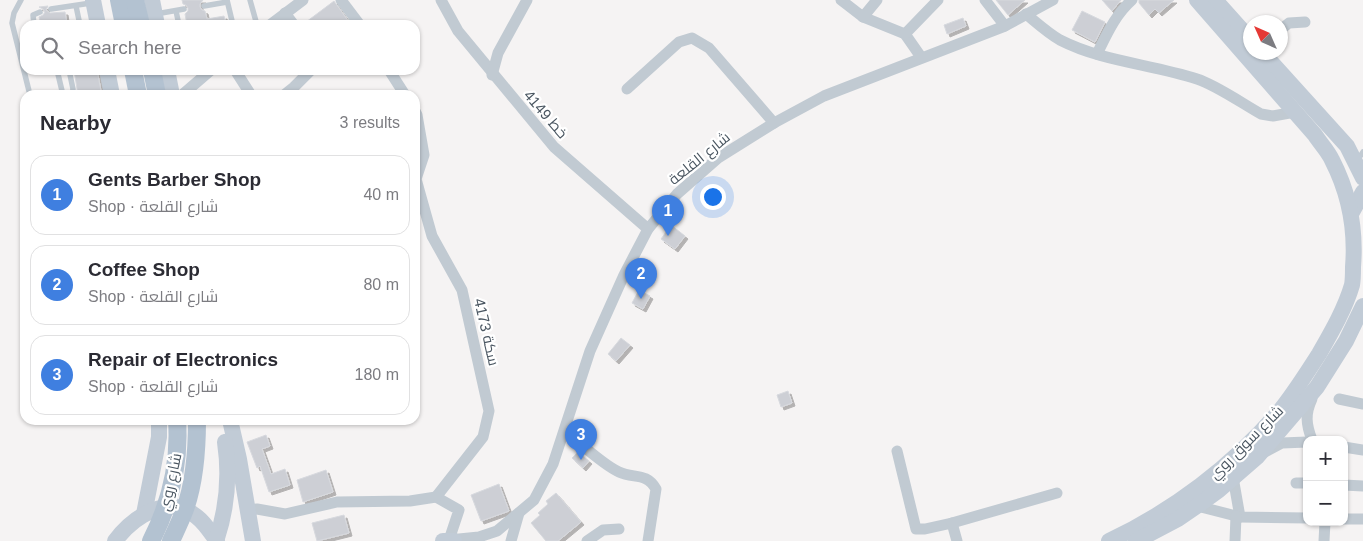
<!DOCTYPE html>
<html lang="en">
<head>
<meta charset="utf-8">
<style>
  :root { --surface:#fff; --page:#f2f2f3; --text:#2b2b33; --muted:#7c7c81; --line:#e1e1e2; --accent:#1a73e8 }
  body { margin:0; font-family:Arial,Cairo,sans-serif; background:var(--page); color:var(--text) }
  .controls { position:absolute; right:15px; bottom:15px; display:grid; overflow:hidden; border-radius:10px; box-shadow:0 1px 4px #0004 }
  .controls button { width:45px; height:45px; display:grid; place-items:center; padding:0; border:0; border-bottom:1px solid var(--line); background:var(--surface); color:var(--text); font:25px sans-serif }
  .compass { position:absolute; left:1243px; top:15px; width:45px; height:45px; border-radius:50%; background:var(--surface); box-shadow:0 1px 4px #0004; rotate:315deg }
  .you { position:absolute; left:712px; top:196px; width:18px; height:18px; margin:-12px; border:4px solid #fff; border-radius:50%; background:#1a73e8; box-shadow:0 0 0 8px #1a73e833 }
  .badge { display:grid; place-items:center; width:32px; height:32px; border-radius:50%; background:var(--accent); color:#fff; font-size:16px; font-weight:700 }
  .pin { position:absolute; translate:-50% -41px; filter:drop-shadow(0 1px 2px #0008) }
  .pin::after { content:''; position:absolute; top:26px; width:18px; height:15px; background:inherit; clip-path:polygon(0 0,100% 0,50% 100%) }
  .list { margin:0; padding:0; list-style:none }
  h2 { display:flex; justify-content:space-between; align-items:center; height:65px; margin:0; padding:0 20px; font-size:21px }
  h2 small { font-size:16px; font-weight:400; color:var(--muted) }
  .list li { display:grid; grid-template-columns:32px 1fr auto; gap:15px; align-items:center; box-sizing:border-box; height:80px; margin:0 10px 10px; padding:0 10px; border:1px solid var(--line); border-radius:15px }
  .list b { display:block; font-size:19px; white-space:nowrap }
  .list p { margin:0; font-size:16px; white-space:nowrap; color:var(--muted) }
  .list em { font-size:16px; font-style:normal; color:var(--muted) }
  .icon { flex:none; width:28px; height:28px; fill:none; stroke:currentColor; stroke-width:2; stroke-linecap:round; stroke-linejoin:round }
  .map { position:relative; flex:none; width:1363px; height:541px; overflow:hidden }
  .search { position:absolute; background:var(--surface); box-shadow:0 1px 4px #0004; left:20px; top:20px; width:400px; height:55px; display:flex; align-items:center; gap:12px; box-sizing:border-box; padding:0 18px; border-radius:15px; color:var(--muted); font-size:19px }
  .panel { position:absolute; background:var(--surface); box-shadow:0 1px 4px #0004; left:20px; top:90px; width:400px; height:335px; border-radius:15px }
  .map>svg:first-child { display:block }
  .building { fill:#cdcfd5; stroke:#d7d9de; filter:url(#shadow) }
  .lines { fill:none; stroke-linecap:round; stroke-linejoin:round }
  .lane { stroke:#c1cad2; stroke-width:5.5 }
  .street { stroke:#c1cad2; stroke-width:11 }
  .secondary { stroke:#c1cbd6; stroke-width:16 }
  .primary { stroke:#b3c2d1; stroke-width:18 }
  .primary-bridge { stroke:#b3c2d1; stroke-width:18 }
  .labels { text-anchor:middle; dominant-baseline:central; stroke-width:4.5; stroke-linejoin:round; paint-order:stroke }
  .street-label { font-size:15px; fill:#4a5661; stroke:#fff }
</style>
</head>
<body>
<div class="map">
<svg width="1363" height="541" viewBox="0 0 1363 541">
  <defs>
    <filter id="shadow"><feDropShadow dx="3" dy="3" stdDeviation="0" flood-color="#0004"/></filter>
  </defs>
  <rect width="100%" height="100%" fill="#f5f3f3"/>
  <!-- building -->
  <g class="building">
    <path d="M182 0H203L200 4V7L202 10 205 11 207 19 224 16 226 25H187L185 14 188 11V8L186 5 183 4Z"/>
    <path d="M996 0H1025L1008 15Z"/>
    <path d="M1102 0H1121L1112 11Z"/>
    <path d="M1139 0H1174L1159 13 1155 9 1149 15 1139 3Z"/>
    <path d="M334 1 351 25H302Z"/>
    <path d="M48 6 46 10 50 13 65 12 67 25H41L39 17 43 15 45 12 43 9 39 7Z"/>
    <path d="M1082 11 1105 22 1095 42 1072 30Z"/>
    <path d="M963 18 966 26 947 34 944 25Z"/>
    <path d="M74 70H97L101 91 98 92 99 95H78Z"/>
    <path d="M671 225 685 236 675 249 661 239Z"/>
    <path d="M639 290 650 296 643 309 632 303Z"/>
    <path d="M621 338 630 345 616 361 608 354Z"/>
    <path d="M788 391 792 403 781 407 777 395Z"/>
    <path d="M266 435 270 446 262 449 271 474 285 469 290 485 269 492 260 466 257 468 247 442Z"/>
    <path d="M578 452 589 461 583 468 572 458Z"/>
    <path d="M326 470 333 492 303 502 297 480Z"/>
    <path d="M499 484 509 511 481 521 471 495Z"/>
    <path d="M556 493 581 522 558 541H546L531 523 540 515 538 513 548 504 546 501Z"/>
    <path d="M344 515 349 533 317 541 312 523Z"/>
  </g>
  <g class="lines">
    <!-- lane -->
    <g class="lane">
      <path d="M21 0 14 13 12 23 30 95"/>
      <path d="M227 0 233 25"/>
      <path d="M250 0 257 25"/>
      <path d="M76 6 80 25"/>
      <path d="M204 6 227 2"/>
      <path d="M51 9 91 3"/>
      <path d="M176 11 179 25"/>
      <path d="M156 14 184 9"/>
      <path d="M34 25 33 15 40 12"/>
      <path d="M57 70 63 95"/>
      <path d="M69 70 73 89 72 95"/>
      <path d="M1361 155 1363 152"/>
    </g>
    <!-- street -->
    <g class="street">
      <path d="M341 0 360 25"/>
      <path d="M441 0 458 31 554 147 648 229"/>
      <path d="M841 0 863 17 905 34 921 57"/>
      <path d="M985 0 1005 26"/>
      <path d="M285 13 294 25"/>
      <path d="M1026 14C1037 23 1048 33 1060 40 1103 62 1152 64 1197 79 1216 85 1243 104 1261 114L1273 116 1295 112"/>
      <path d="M863 17 877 0"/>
      <path d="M270 25 303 0"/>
      <path d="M1280 30 1289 23 1305 22"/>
      <path d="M905 34 938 0"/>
      <path d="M1097 54C1107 34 1115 15 1132 0"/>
      <path d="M235 70 251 95"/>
      <path d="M389 70 405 95"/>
      <path d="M492 75 498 53 527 0"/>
      <path d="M627 89 679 42 692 38 709 48 774 123"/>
      <path d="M182 95 211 70"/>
      <path d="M284 95 294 87 311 70"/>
      <path d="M415 111 417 115 424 155 416 179 432 236 462 290 489 411 483 437 436 497 459 510 449 540 479 537 497 531 534 500 553 464 590 351 624 275 648 229 677 194 718 158 774 123 824 96 1005 26 1053 0"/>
      <path d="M1312 399C1305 414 1306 424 1312 440"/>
      <path d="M1339 399 1363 404"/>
      <path d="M565 431C579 442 603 465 619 472 634 479 646 472 656 489L648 541"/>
      <path d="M1344 447 1363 450"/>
      <path d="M897 451 916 529H925L952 523 957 541"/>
      <path d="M1265 452 1282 443 1307 442"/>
      <path d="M1233 477 1240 517"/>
      <path d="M1296 483H1307"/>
      <path d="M1344 485 1363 486"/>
      <path d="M1197 506 1240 517 1307 518"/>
      <path d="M248 510 257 509 285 514 337 502 410 501 436 497"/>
      <path d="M1344 519H1363"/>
      <path d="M952 523 1057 493"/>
      <path d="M511 541 519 513"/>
      <path d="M587 541 603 530 619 529"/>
      <path d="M1235 541 1236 516"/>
      <path d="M1324 541 1325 522"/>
    </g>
    <!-- secondary -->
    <g class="secondary">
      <path d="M93 0 98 25"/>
      <path d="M152 0 157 25"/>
      <path d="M1215 0 1250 39"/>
      <path d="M1262 52 1347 146 1363 178"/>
      <path d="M107 70 112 95"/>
      <path d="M167 70 172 95"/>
      <path d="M1351 214 1363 192"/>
      <path d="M230 420 239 459 253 541"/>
      <path d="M144 514 159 437V420"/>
      <path d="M115 541C133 517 169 492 197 517 205 523 211 533 217 541"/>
      <path d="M216 541C227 509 230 476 225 442"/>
      <path d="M443 541H454"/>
      <path d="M1109 541C1173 511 1232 466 1278 413 1293 395 1306 374 1319 354 1331 333 1345 309 1352 285 1353 280 1353 273 1353 267 1356 230 1349 193 1332 160 1328 151 1320 143 1315 135L1197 0"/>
      <path d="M1136 541 1178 519 1197 506 1219 490 1257 457 1317 387 1346 341 1363 306"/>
    </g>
    <!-- primary -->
    <g class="primary">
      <path d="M119 0 124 25"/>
      <path d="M135 0 141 25"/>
      <path d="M133 70 138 95"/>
      <path d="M152 70 157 95"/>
    </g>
    <!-- primary-bridge -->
    <g class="primary-bridge">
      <path d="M151 541C170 504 180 462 177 420"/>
      <path d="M171 541C176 530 181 520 185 509 195 481 197 449 197 420"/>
    </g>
  </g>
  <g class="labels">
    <!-- street labels -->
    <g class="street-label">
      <text transform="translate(546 114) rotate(49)">4149 خط</text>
      <text transform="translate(699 158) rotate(-39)">شارع القلعة</text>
      <text transform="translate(487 332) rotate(77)">سكة 4173</text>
      <text transform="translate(1246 442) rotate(-45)">شارع سوق روي</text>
      <text transform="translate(170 482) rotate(-78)">شارع روي</text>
    </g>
  </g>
</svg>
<div class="controls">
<button>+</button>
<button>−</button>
</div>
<svg class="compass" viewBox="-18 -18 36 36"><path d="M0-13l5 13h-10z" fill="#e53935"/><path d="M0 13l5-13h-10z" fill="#7c7c81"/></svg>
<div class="you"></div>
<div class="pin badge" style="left:668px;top:236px;background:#3f7fe0">1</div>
<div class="pin badge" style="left:641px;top:299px;background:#3f7fe0">2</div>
<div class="pin badge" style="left:581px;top:460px;background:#3f7fe0">3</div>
<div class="search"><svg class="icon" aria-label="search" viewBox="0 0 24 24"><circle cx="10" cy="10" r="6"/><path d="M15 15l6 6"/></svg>Search here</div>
<section class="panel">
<h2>Nearby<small>3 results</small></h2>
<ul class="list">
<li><span class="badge" style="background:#3f7fe0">1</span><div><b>Gents Barber Shop</b><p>Shop · شارع القلعة</p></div><em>40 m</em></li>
<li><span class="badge" style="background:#3f7fe0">2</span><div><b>Coffee Shop</b><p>Shop · شارع القلعة</p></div><em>80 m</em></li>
<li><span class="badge" style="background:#3f7fe0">3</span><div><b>Repair of Electronics</b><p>Shop · شارع القلعة</p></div><em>180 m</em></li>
</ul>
</section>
</div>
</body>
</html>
